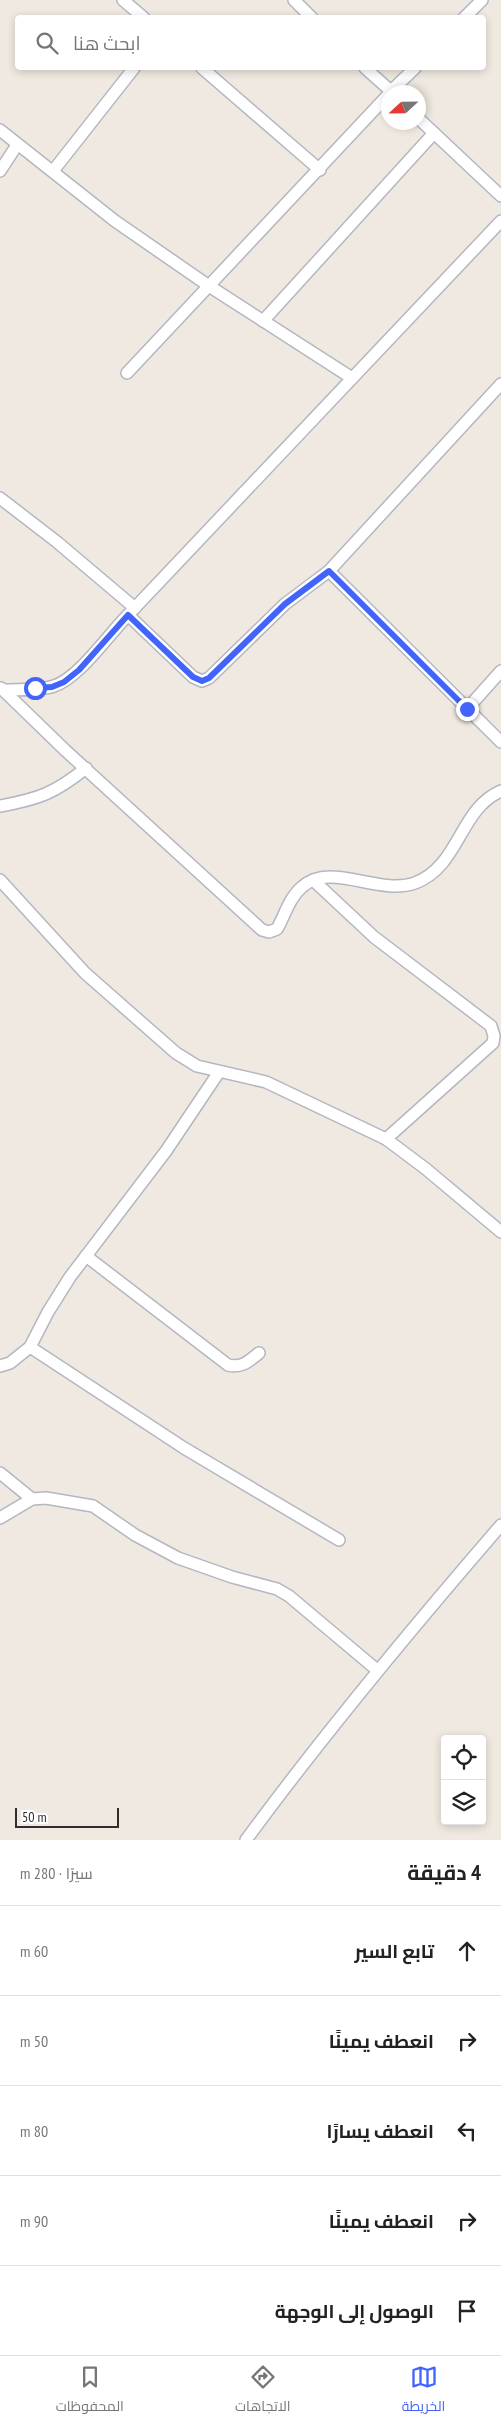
<!DOCTYPE html>
<html lang="ar">
<head>
<meta charset="utf-8">
<style>
  :root { --surface:#fff; --page:#f6f6f6; --text:#222; --muted:#767676; --line:#e0e0e0; --accent:#4264fb }
  body { margin:0; font-family:"PT Sans Narrow",Cairo,sans-serif; background:var(--page); color:var(--text); direction:rtl }
  .controls { position:absolute; right:15px; bottom:15px; display:grid; overflow:hidden; border-radius:5px; box-shadow:0 2px 8px #0003 }
  .controls button { width:45px; height:45px; display:grid; place-items:center; padding:0; border:0; border-bottom:1px solid var(--line); background:var(--surface); color:var(--text); font:25px sans-serif }
  .compass { position:absolute; left:381px; top:85px; width:45px; height:45px; border-radius:50%; background:var(--surface); box-shadow:0 2px 8px #0003; rotate:248deg }
  .scale { position:absolute; left:15px; bottom:12px; width:104px; box-sizing:border-box; padding-left:5px; border:2px solid #2e2e2e; border-top:0; font-size:14px; line-height:18px; white-space:nowrap; color:#2e2e2e; -webkit-text-stroke:4px #fff; paint-order:stroke }
  .stop { position:absolute; width:15px; height:15px; margin:-11px; border:4px solid #4264fb; border-radius:50%; background:#fff }
  .stop.end { background:#4264fb; border-color:#fff; box-shadow:0 1px 5px #0008 }
  .list { margin:0; padding:0; list-style:none }
  h2 { display:flex; justify-content:space-between; align-items:center; height:65px; margin:0; padding:0 20px; font-size:21px }
  h2 small { font-size:16px; font-weight:400; color:var(--muted) }
  .list li { display:grid; grid-template-columns:32px 1fr auto; gap:15px; align-items:center; box-sizing:border-box; height:90px; padding:0 20px; border-top:1px solid var(--line) }
  .list b { display:block; font-size:19px; white-space:nowrap }
  .list em { font-size:16px; font-style:normal; color:var(--muted) }
  .icon { flex:none; width:28px; height:28px; fill:none; stroke:currentColor; stroke-width:2; stroke-linecap:round; stroke-linejoin:round }
  .map { position:relative; flex:none; width:501px; height:1840px; overflow:hidden; direction:ltr }
  .search { position:absolute; background:var(--surface); box-shadow:0 2px 8px #0003; left:15px; right:15px; top:15px; height:55px; display:flex; align-items:center; gap:12px; box-sizing:border-box; padding:0 18px; border-radius:5px; color:var(--muted); font-size:19px }
  .sheet { height:515px; background:var(--surface) }
  nav { display:flex; justify-content:space-around; align-items:center; box-sizing:border-box; height:70px; border-top:1px solid var(--line); background:var(--surface); font-size:14px; color:var(--muted) }
  nav a { display:grid; justify-items:center; gap:2px }
  nav .on { color:var(--accent) }
  .map>svg:first-child { display:block }
  .lines { fill:none; stroke-linecap:round; stroke-linejoin:round }
  .street-casing { stroke:#b4b7c1; stroke-width:14 }
  .street { stroke:#fff; stroke-width:11 }
  .route { stroke:#4264fb; stroke-width:6 }
</style>
</head>
<body>
<div class="map">
<svg width="501" height="1840" viewBox="0 0 501 1840">
  <rect width="100%" height="100%" fill="#efe9e1"/>
  <g class="lines">
    <defs>
      <g id="street">
        <path d="M123 0 144 18"/>
        <path d="M294 0 312 18"/>
        <path d="M464 18 482 0"/>
        <path d="M202 68 320 170"/>
        <path d="M365 68 392 92"/>
        <path d="M390 92 415 68"/>
        <path d="M418 118 501 196"/>
        <path d="M0 130 115 221 209 286 352 378"/>
        <path d="M0 171 17 145"/>
        <path d="M53 171 134 68"/>
        <path d="M263 321 434 133"/>
        <path d="M127 373 388 95"/>
        <path d="M0 498 57 542 135 608"/>
        <path d="M329 571 501 742"/>
        <path d="M128 615 501 221"/>
        <path d="M1 688 66 751 262 930 269 932 277 929C285 915 289 898 302 887 331 861 378 896 415 883 460 866 459 809 501 791"/>
        <path d="M4 690C19 689 39 691 54 686 78 679 109 634 128 615L193 677 202 681 209 678 285 604 329 571 501 384"/>
        <path d="M467 709 501 671"/>
        <path d="M0 806C39 799 55 793 86 768"/>
        <path d="M0 880 85 973 176 1053 197 1066 266 1082 386 1139 426 1169 501 1232"/>
        <path d="M313 880 374 937 491 1026 494 1036 493 1043 386 1139"/>
        <path d="M86 1256 228 1365C242 1368 248 1362 259 1353"/>
        <path d="M30 1347 184 1448 339 1540"/>
        <path d="M0 1366 10 1363 30 1347 48 1312 70 1277 166 1151 219 1072"/>
        <path d="M0 1473 32 1499"/>
        <path d="M0 1518 32 1499 46 1498 93 1506 135 1535 178 1558 232 1577 277 1589 289 1596 377 1670"/>
        <path d="M246 1840C326 1731 412 1628 501 1525"/>
      </g>
    </defs>
    <!-- street casing -->
    <use href="#street" class="street-casing"/>
    <!-- street -->
    <use href="#street" class="street"/>
  </g>
  <g class="lines">
    <!-- route -->
    <path class="route" d="M35 688 52 687 64 682 79 670 128 615 193 677 202 681 209 678 285 604 329 571 467 709"/>
  </g>
</svg>
<div class="controls">
<button><svg class="icon" aria-label="locate" viewBox="0 0 24 24"><circle cx="12" cy="12" r="6"/><path d="M12 2v4M12 18v4M2 12h4M18 12h4"/></svg></button>
<button><svg class="icon" aria-label="layers" viewBox="0 0 24 24"><path d="M12 4l9 5-9 5-9-5zM3 14l9 5 9-5"/></svg></button>
</div>
<svg class="compass" viewBox="-18 -18 36 36"><path d="M0-13l5 13h-10z" fill="#e53935"/><path d="M0 13l5-13h-10z" fill="#767676"/></svg>
<div class="scale">50 m</div>
<div class="stop" style="left:35px;top:688px"></div>
<div class="stop end" style="left:467px;top:709px"></div>
<div class="search"><svg class="icon" aria-label="search" viewBox="0 0 24 24"><circle cx="10" cy="10" r="6"/><path d="M15 15l6 6"/></svg>ابحث هنا</div>
</div>
<section class="sheet">
<h2>4 دقيقة<small>سيرًا · 280 m</small></h2>
<ul class="list">
<li><svg class="icon" aria-label="ahead" viewBox="0 0 24 24"><path d="M12 20V5M6 11l6-6 6 6"/></svg><div><b>تابع السير</b></div><em>60 m</em></li>
<li><svg class="icon" aria-label="right" viewBox="0 0 24 24"><path d="M7 20v-9h11M14 6l5 5-5 5"/></svg><div><b>انعطف يمينًا</b></div><em>50 m</em></li>
<li><svg class="icon" aria-label="left" viewBox="0 0 24 24"><path d="M17 20v-9H6M10 6l-5 5 5 5"/></svg><div><b>انعطف يسارًا</b></div><em>80 m</em></li>
<li><svg class="icon" aria-label="right" viewBox="0 0 24 24"><path d="M7 20v-9h11M14 6l5 5-5 5"/></svg><div><b>انعطف يمينًا</b></div><em>90 m</em></li>
<li><svg class="icon" aria-label="arrive" viewBox="0 0 24 24"><path d="M6 21V4h12l-3 4 3 4H6"/></svg><div><b>الوصول إلى الوجهة</b></div></li>
</ul>
</section>
<nav>
<a class="on"><svg class="icon" aria-label="map" viewBox="0 0 24 24"><path d="M3 6l6-2 6 2 6-2v14l-6 2-6-2-6 2zM9 4v14M15 6v14"/></svg>الخريطة</a>
<a><svg class="icon" aria-label="directions" viewBox="0 0 24 24"><path d="M12 3l9 9-9 9-9-9zM9 14v-3h6M13 9l2 2-2 2"/></svg>الاتجاهات</a>
<a><svg class="icon" aria-label="saved" viewBox="0 0 24 24"><path d="M7 4h10v16l-5-4-5 4z"/></svg>المحفوظات</a>
</nav>
</body>
</html>
